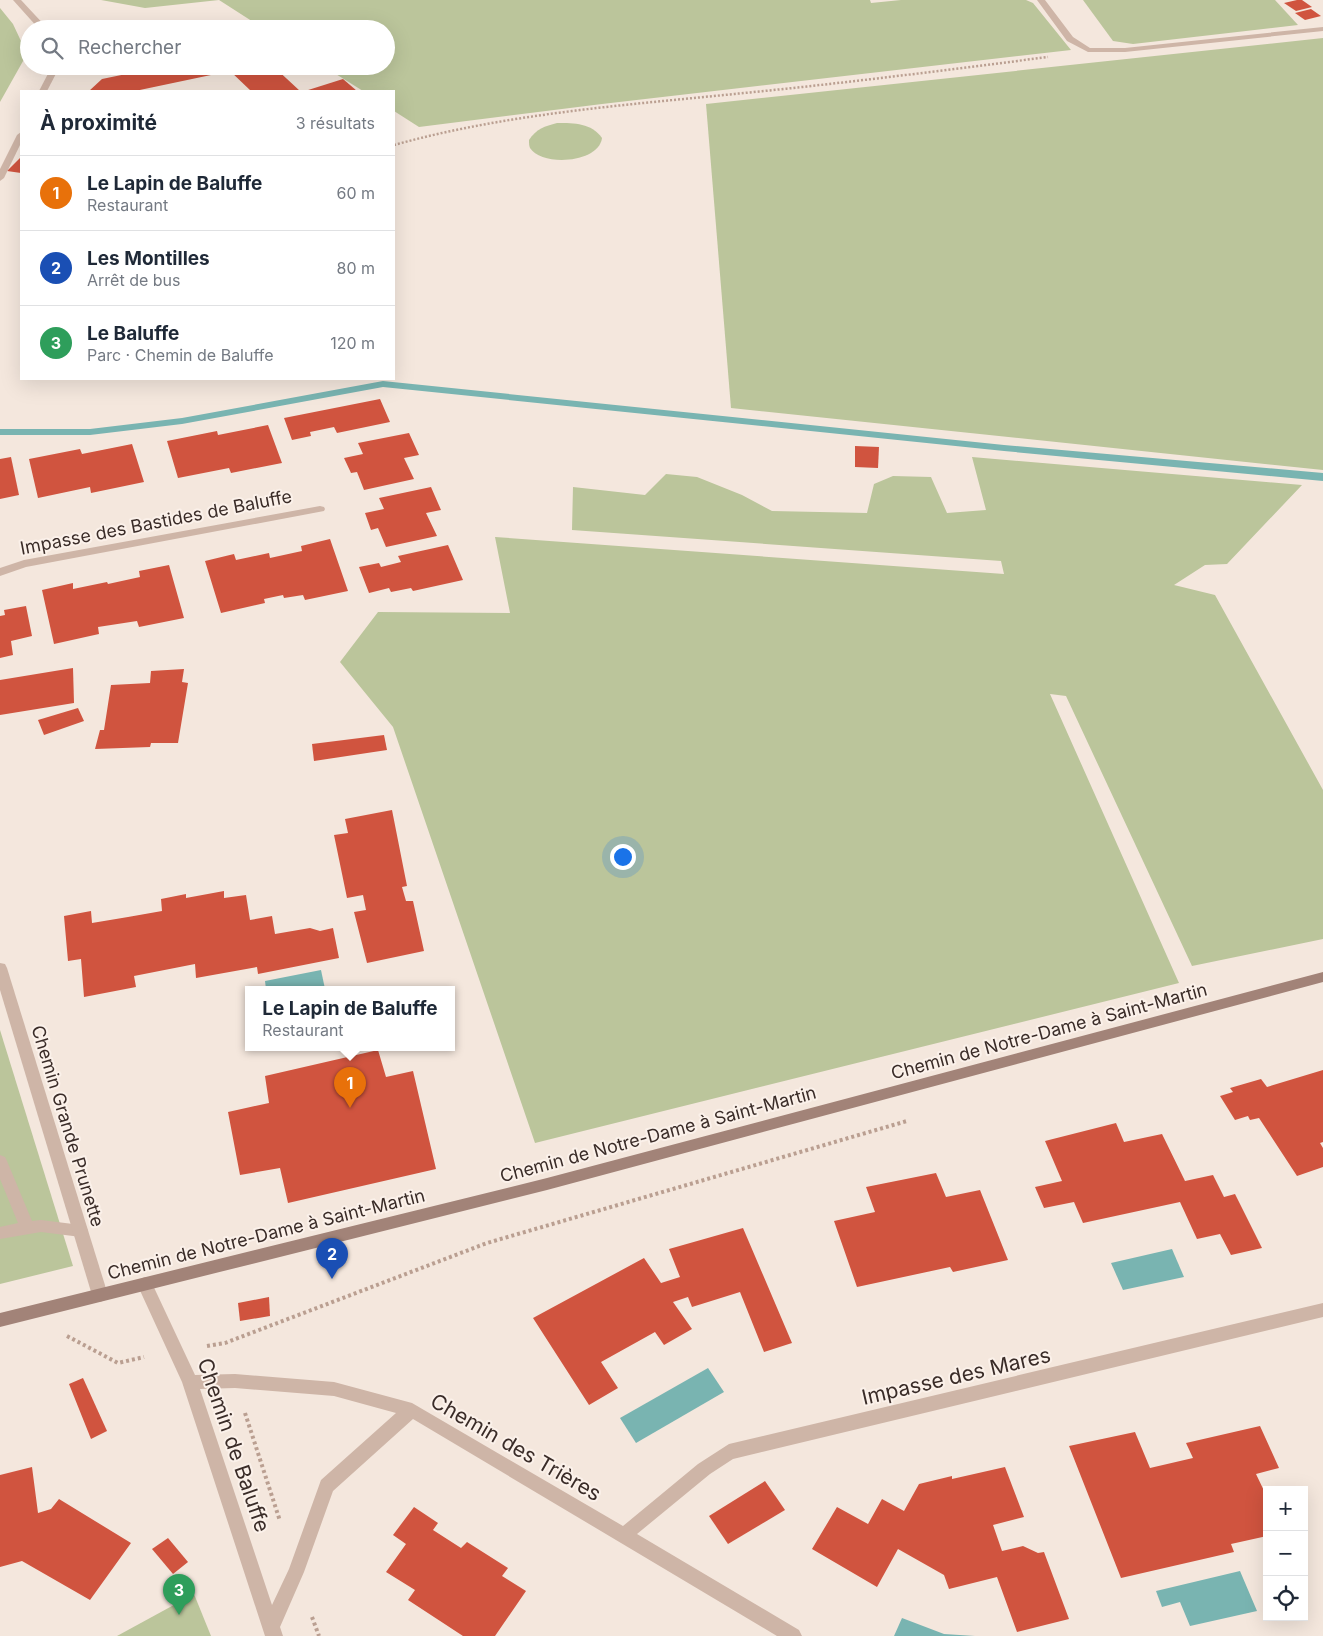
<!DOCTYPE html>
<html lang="fr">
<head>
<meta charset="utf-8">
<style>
  :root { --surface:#fff; --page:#f2f2f3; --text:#1f2937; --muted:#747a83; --line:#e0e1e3; --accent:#d93025 }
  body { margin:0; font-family:Inter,sans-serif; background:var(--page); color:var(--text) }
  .controls { position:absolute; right:15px; bottom:15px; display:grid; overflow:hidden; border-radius:0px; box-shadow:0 5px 20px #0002 }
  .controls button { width:45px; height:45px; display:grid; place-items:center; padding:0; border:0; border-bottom:1px solid var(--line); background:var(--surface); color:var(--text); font:25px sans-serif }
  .you { position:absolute; left:622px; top:856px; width:18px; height:18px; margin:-12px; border:4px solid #fff; border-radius:50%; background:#1a73e8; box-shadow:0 0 0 8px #1a73e833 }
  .badge { display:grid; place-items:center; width:32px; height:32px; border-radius:50%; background:var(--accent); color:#fff; font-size:16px; font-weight:700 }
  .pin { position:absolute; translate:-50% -41px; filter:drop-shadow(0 1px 2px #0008) }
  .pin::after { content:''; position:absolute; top:26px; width:18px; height:15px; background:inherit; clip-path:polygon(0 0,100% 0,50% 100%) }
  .popup { position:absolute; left:245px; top:986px; width:210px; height:65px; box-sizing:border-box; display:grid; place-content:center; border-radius:0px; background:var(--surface); filter:drop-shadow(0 1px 4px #0005); font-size:16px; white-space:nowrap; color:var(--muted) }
  .popup b { font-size:19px; color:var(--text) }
  .popup::after { content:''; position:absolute; left:50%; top:100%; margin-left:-10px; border:10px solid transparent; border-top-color:var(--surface) }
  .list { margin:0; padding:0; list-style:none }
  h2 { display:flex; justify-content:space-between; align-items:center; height:65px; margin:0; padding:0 20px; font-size:21px }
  h2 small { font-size:16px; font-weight:400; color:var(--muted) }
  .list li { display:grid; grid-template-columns:32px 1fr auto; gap:15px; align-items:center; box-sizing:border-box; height:75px; padding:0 20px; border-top:1px solid var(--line) }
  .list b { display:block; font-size:19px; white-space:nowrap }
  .list p { margin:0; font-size:16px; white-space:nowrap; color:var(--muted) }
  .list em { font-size:16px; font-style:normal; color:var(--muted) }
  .icon { flex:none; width:28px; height:28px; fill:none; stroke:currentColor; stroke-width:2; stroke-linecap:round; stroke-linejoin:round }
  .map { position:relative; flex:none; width:1323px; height:1636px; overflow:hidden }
  .search { position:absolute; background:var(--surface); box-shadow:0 5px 20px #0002; left:20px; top:20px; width:375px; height:55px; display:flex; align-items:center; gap:12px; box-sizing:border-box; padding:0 18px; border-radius:28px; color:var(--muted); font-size:19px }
  .panel { position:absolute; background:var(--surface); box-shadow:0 5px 20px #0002; left:20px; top:90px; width:375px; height:290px; border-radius:0px }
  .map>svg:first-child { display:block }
  .green { fill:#bbc59b }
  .water { fill:#79b4b1 }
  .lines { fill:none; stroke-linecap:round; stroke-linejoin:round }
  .stream { fill:#79b4b1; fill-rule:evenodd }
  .building { fill:#d0543f }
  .path-far1 { stroke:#ba9f91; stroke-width:2.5; stroke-dasharray:2 2; stroke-linecap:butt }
  .path { stroke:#ba9f91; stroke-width:4; stroke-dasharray:3 3; stroke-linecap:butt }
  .lane { fill:#ceb5a7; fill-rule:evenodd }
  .street { fill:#ceb5a7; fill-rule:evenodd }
  .secondary { fill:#a28378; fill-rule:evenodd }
  .labels { text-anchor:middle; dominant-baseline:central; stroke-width:4; stroke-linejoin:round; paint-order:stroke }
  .street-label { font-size:18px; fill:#3a2c28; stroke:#fbf1ea }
  .near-street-label { font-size:21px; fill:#3a2c28; stroke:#fbf1ea }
</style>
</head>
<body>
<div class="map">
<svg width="1323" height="1636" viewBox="0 0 1323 1636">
  <rect width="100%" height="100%" fill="#f4e7dd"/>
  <!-- green -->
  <g class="green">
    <path d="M101 0H219L145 8Z"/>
    <path d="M219 0H870L871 3 901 0H1026L1033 3 1071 50 602 104 419 127 394 111V91H363L323 66H386V29H264Z"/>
    <path d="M1083 0H1275L1298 25 1133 44 1113 41Z"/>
    <path d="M0 8 13 24 27 54 0 102Z"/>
    <path d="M1323 38V470L731 408 706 104Z"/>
    <path d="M557 123C575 123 591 123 602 138 599 163 542 167 530 148 529 146 529 143 529 140 536 129 545 126 557 123Z"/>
    <path d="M972 457 1302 485 1227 564 1205 565 1174 585 1215 595 1323 790V939L1192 966 1066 696 1050 694 1179 983 535 1143 393 727 340 662 378 612 510 613 495 537 1004 574 1001 561 572 530 573 487 645 495 666 474 697 477 742 495 772 511 867 513 874 484 893 476 931 477 947 513 986 510Z"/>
    <path d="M0 1030 73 1266 0 1284Z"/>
    <path d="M194 1594 211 1636H117Z"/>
  </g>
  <!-- water -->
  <g class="water">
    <path d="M321 970 325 989H266L265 981Z"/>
    <path d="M1172 1249 1184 1277 1123 1290 1111 1263Z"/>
    <path d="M708 1368 724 1392 636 1443 620 1418Z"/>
    <path d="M1240 1571 1257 1611 1190 1626 1180 1602 1162 1607 1156 1591Z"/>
    <path d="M902 1618 944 1634 975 1636H894Z"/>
  </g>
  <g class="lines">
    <!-- stream -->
    <path class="stream" d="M383 381 1004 445 1323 473V481L1004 451 383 387 182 424 90 435H0V429H90L182 418Z"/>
  </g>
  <!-- building -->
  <g class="building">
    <path d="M1297 0H1302L1312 7 1296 11 1284 3Z"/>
    <path d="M1311 9 1321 16 1305 20 1295 13Z"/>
    <path d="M165 66H273L300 91H251L230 71 135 91H89L102 79Z"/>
    <path d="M343 79 357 91H305Z"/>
    <path d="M21 157V173L7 171Z"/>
    <path d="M380 399 390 422 337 433 334 427 310 432 311 436 292 440 284 418Z"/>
    <path d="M268 425 282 463 231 473 229 468 178 478 167 441 217 431 218 435Z"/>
    <path d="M409 433 419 455 404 458 414 479 364 490 357 472 351 473 344 458 363 454 358 443Z"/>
    <path d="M132 444 144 482 91 493 90 487 38 498 29 459 80 449 82 454Z"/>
    <path d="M855 446 879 447 878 468 855 467Z"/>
    <path d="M11 457 19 495 0 499V459Z"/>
    <path d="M431 487 441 510 426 513 437 536 386 547 378 528 371 530 365 513 384 509 379 498Z"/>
    <path d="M330 539 348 591 305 600 303 595 284 598 283 595 264 599 265 603 221 613 205 561 234 554 236 560 269 553 270 558 302 551 301 546Z"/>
    <path d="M448 545 463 580 413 591 411 588 391 592 389 588 369 593 359 567 379 563 381 567 401 562 398 556Z"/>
    <path d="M169 565 184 618 139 627 137 621 98 627 99 634 54 644 42 590 73 583V589L107 582 108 584 140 577 139 571Z"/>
    <path d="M26 606 32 636 11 641 13 655 0 658V616L5 615 4 610Z"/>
    <path d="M73 668 74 703 0 715V680Z"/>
    <path d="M184 669 182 682 188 683 178 743H151L150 747 95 749 100 730H104L111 685 150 683 151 671Z"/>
    <path d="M78 708 84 721 44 735 38 720Z"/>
    <path d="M384 735 387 750 314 761 312 744Z"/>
    <path d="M392 810 407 886 402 887 406 901H413L424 951 367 963 354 912 366 910 363 895 347 898 334 835 348 833 345 819Z"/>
    <path d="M224 891V898L246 895 250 920 272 916 275 934 310 928 320 931 333 928 339 958 258 974 257 967 196 978 195 964 134 976 136 987 84 997 81 959 68 961 64 916 91 911 92 923 128 917 162 911 161 899 186 894V898Z"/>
    <path d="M378 1050 386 1077 413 1071 436 1169 288 1203 280 1168 240 1175 228 1112 269 1103 265 1076Z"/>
    <path d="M1323 1070V1142L1320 1143 1323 1148V1167L1297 1176 1259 1118 1250 1120 1248 1116 1235 1120 1220 1096 1233 1092 1230 1088 1261 1079 1267 1087Z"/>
    <path d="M1116 1123 1124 1142 1162 1134 1185 1181 1213 1175 1224 1197 1235 1194 1262 1248 1231 1255 1220 1234 1197 1239 1180 1202 1083 1223 1074 1202 1044 1208 1035 1187 1062 1181 1045 1141Z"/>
    <path d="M936 1173 946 1197 980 1190 1008 1260 953 1272 950 1267 857 1287 834 1221 875 1212 866 1187Z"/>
    <path d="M743 1228 792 1343 764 1352 740 1292 692 1307 688 1297 673 1302 692 1329 664 1345 655 1332 601 1362 618 1388 589 1405 533 1318 644 1258 661 1283 680 1277 669 1249Z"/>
    <path d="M269 1297 270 1316 240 1321 238 1303Z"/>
    <path d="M83 1378 107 1431 91 1439 69 1384Z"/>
    <path d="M1260 1426 1279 1468 1256 1474 1267 1497V1536L1231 1544 1234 1552 1121 1578 1069 1446 1135 1432 1150 1468 1193 1458 1186 1443Z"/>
    <path d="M32 1467 38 1513 51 1509 59 1499 131 1543 90 1600 22 1561 0 1567V1475Z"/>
    <path d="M1005 1467 1024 1517 993 1525 1002 1551 1023 1546 1038 1553 1044 1552 1069 1619 1017 1632 997 1577 949 1589 944 1575 898 1549 877 1587 812 1549 837 1507 868 1524 882 1499 904 1511 919 1484 952 1476V1479Z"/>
    <path d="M765 1481 785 1510 728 1544 709 1516Z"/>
    <path d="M414 1507 438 1523 433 1530 461 1548 467 1542 508 1568 502 1576 526 1591 495 1636H463L408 1600 415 1590 386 1572 406 1544 393 1535Z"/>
    <path d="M168 1538 188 1562 173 1574 152 1549Z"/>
  </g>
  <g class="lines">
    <!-- path-far1 -->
    <path class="path-far1" d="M394 145C509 113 627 105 744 93 846 83 947 70 1048 57"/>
    <!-- path -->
    <g class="path">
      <path d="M67 1336 118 1363 144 1357"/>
      <path d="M207 1346 225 1343 487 1243 907 1121"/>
      <path d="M245 1413 280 1521"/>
      <path d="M312 1617 319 1636"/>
    </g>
    <!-- lane -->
    <g class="lane">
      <path d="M13 0H21L48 29H39Z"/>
      <path d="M1037 0H1045L1073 37 1090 48H1125L1323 27V31L1125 52H1088L1067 41Z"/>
      <path d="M0 1155 5 1157 7 1161 32 1221 41 1220 81 1225 86 1226 88 1231 86 1236 81 1237 41 1232 0 1239V1227L18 1223 0 1179Z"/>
    </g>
    <!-- street -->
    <g class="street">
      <path d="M52 66H60L47 91H39Z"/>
      <path d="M21 132V143L4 178 0 181V169L17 135Z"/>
      <path d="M320 506 324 507 325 509 324 511 26 567 0 576V568L24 560Z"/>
      <path d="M0 963 5 964 7 968 108 1295 105 1300 100 1302 95 1300 92 1295 0 990Z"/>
      <path d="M145 1277 150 1279 195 1375 235 1374 334 1382 412 1403 623 1526 698 1464 729 1444 1323 1303V1317L733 1459 710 1474 637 1534 799 1630 802 1636H777L413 1419 333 1491 304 1572 280 1627 283 1636H265L182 1382 137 1284 140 1279ZM235 1388 334 1396 396 1413 321 1480 289 1569 272 1605 200 1389Z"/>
    </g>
    <!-- secondary -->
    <path class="secondary" d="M1323 972V982L547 1190 0 1327V1313L547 1178Z"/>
  </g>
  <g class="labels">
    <!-- street labels -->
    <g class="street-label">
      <text transform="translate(156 522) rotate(-11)">Impasse des Bastides de Baluffe</text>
      <text transform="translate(1049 1031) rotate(-15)">Chemin de Notre-Dame à Saint-Martin</text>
      <text transform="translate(68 1126) rotate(73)">Chemin Grande Prunette</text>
      <text transform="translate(658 1134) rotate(-15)">Chemin de Notre-Dame à Saint-Martin</text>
      <text transform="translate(266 1234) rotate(-14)">Chemin de Notre-Dame à Saint-Martin</text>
    </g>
    <!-- near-street labels -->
    <g class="near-street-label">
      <text transform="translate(956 1376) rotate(-13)">Impasse des Mares</text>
      <text transform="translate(234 1445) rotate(71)">Chemin de Baluffe</text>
      <text transform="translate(516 1447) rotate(30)">Chemin des Trières</text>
    </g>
  </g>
</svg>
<div class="controls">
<button>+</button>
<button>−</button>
<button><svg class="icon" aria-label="locate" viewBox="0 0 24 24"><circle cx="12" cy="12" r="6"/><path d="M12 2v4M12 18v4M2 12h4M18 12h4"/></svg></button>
</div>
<div class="you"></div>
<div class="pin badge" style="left:350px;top:1108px;background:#e8710a">1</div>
<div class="popup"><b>Le Lapin de Baluffe</b>Restaurant</div>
<div class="pin badge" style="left:332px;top:1279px;background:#1a4fb4">2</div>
<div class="pin badge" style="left:179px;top:1615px;background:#2e9e5b">3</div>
<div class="search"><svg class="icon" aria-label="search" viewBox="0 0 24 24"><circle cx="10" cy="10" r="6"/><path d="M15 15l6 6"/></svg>Rechercher</div>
<section class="panel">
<h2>À proximité<small>3 résultats</small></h2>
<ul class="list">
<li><span class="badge" style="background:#e8710a">1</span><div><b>Le Lapin de Baluffe</b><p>Restaurant</p></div><em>60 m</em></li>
<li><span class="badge" style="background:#1a4fb4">2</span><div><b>Les Montilles</b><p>Arrêt de bus</p></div><em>80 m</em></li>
<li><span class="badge" style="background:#2e9e5b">3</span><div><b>Le Baluffe</b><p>Parc · Chemin de Baluffe</p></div><em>120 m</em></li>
</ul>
</section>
</div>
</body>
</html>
